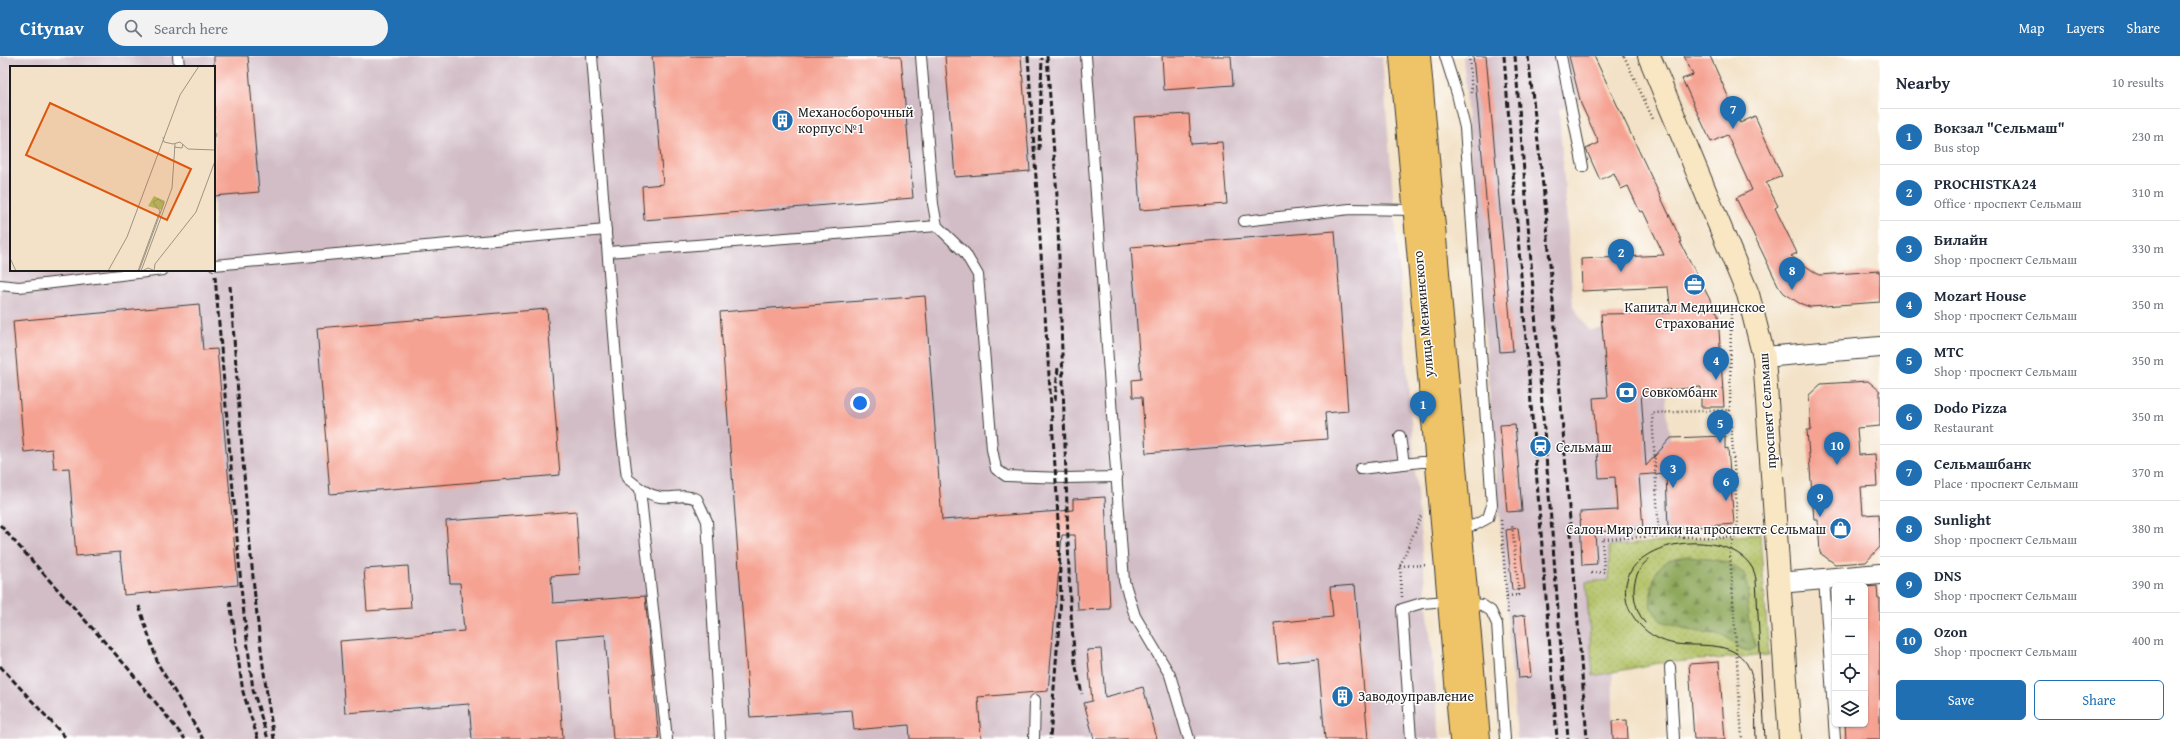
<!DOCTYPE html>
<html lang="en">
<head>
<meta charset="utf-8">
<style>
  :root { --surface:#fff; --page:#f2f2f3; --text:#1f2937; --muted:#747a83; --line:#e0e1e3; --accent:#1f6fb2 }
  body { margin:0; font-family:"Gentium Book Plus",serif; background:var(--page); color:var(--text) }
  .controls { position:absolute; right:12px; bottom:12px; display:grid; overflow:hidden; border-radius:6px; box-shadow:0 1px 3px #0004 }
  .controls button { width:36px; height:36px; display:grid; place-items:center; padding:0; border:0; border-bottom:1px solid var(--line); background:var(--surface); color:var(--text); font:20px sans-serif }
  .you { position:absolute; left:860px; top:347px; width:14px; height:14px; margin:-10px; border:3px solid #fff; border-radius:50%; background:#1a73e8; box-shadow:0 0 0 6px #1a73e833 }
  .badge { display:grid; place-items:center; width:26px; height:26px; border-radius:50%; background:var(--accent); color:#fff; font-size:13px; font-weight:700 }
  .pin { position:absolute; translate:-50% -33px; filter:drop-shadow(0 1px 2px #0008) }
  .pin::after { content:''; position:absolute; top:21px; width:14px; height:12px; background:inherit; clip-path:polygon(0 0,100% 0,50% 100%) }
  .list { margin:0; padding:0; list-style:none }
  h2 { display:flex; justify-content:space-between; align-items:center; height:52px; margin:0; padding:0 16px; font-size:17px }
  h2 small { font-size:13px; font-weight:400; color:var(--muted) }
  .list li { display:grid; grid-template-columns:26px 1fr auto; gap:12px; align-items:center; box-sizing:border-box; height:56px; padding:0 16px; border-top:1px solid var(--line) }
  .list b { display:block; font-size:15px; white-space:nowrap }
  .list p { margin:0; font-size:13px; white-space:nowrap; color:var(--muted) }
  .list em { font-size:13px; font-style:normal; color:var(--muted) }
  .actions { display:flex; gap:8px; padding:12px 16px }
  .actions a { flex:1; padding:9px 0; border:1px solid var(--accent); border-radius:6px; text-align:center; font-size:14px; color:var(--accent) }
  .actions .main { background:var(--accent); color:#fff }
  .icon { flex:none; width:22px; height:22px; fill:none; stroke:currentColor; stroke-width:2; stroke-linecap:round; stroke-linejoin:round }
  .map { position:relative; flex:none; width:1880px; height:683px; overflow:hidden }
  header { display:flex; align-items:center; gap:24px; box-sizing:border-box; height:56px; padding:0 20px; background:var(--accent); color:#fff }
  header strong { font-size:19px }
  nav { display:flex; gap:22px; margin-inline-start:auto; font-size:14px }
  .search { width:280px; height:36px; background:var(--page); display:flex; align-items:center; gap:10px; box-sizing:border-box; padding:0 14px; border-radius:22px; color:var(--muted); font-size:15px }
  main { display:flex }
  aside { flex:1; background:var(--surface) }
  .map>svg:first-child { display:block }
  .industrial { fill:#d2bdc6; fill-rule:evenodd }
  .grass { fill:url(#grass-dots); stroke:#666e3f }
  .forest { fill:url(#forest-firs); stroke:#54613a }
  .building { fill:#f5a292 }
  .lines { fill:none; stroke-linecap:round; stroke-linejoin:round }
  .service-casing { stroke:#3c3a36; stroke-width:12 }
  .minor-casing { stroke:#3c3a36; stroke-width:22 }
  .secondary-casing { stroke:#3c3a36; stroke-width:24 }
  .primary-casing { stroke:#3c3a36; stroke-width:24 }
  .path { stroke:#3c3a36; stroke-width:2.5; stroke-dasharray:1 3; stroke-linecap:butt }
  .service { stroke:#fff; stroke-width:10 }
  .minor { stroke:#fff; stroke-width:20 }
  .secondary { stroke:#f9e7c3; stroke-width:22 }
  .primary { stroke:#efc469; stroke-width:22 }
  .tram { stroke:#1c1c1c; stroke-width:1 }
  .rail { stroke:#1c1c1c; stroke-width:3; stroke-dasharray:6 3; stroke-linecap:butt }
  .labels { text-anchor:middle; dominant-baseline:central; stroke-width:3; stroke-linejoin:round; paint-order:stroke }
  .poi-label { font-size:14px; fill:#1c1c1c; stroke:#fff; text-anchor:start }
  .street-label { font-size:14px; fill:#1c1c1c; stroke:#fff }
  .inset-road { fill:none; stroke:#9d9383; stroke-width:1 }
  .view { fill:#de560d; fill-opacity:0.15; stroke:#de560d; stroke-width:2 }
  .inset-edge { fill:none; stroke:#1c1c1c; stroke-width:2 }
</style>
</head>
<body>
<header>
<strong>Citynav</strong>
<div class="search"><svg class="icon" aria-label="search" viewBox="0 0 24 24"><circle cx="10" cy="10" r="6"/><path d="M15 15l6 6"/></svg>Search here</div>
<nav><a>Map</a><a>Layers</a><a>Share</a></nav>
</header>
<main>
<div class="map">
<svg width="1880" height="683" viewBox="0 0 1880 683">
  <defs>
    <pattern id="grass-dots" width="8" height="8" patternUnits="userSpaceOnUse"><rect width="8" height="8" fill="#b0c062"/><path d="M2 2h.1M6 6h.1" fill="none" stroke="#97a454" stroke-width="1.8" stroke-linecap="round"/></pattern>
    <pattern id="forest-firs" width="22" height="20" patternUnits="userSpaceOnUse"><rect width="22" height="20" fill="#8ca658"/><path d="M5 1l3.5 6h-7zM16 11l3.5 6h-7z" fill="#728648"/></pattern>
  </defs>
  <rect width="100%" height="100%" fill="#fff"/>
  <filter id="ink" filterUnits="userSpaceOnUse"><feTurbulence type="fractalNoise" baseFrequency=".025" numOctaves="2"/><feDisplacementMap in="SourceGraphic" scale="8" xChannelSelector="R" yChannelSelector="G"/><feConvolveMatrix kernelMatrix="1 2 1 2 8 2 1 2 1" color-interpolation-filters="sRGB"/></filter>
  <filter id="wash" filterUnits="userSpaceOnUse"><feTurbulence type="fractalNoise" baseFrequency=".012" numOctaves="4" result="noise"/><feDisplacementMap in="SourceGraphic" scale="16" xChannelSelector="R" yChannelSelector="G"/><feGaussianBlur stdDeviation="0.9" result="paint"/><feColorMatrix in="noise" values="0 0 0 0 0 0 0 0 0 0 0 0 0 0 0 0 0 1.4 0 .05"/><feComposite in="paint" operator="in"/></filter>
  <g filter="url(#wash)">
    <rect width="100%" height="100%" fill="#f3e2c7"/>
    <!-- industrial -->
    <g class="industrial">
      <path d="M0 0H1382L1418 451 1440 683H0ZM11 11H214V214H11Z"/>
      <path d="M1463 0H1570L1579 44 1559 54 1573 250 1589 274 1657 266 1681 475 1642 478 1612 498 1613 683H1517Z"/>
    </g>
    <!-- grass -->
    <path class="grass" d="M1760 478 1769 599 1659 607 1593 620 1586 526 1609 524V490Z"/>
    <!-- forest -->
    <path class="forest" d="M1690 500 1727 506 1744 517 1749 533 1747 551 1749 567 1756 591 1750 595 1740 593 1725 580 1689 574 1661 565 1650 550C1653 519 1654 502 1690 500Z"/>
    <g id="blocks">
      <!-- building -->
      <g class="building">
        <path d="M214 0H248L259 136 214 140Z"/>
        <path d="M652 0H901L913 142 644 164 642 130 663 128Z"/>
        <path d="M945 0H1021L1030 115 955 121Z"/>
        <path d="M1162 0H1231L1233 29 1164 34Z"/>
        <path d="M1473 0H1486L1513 295 1500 296Z"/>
        <path d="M1569 0H1594L1682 186H1680L1718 259 1724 351H1701V331L1641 336 1646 410 1671 382 1725 380V393L1728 392 1734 468 1668 473 1666 417 1639 419 1643 473 1595 476 1597 508 1582 509 1580 456 1617 454 1615 421 1599 422 1593 342 1608 341 1601 258 1671 257 1668 231 1582 235 1581 203 1664 199 1643 155 1640 156 1628 130 1621 133 1614 117 1600 124 1586 93 1599 87 1581 48Z"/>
        <path d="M1684 0H1710L1740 67 1755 60 1782 120 1766 127 1778 150 1775 152 1797 197 1791 200 1819 219 1880 215V246L1810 251 1799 247 1784 237 1778 229 1736 142 1752 134 1727 79 1711 86 1682 23 1693 19Z"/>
        <path d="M1189 58 1191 88 1222 86 1227 148 1140 154 1134 61Z"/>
        <path d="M1335 175 1348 355 1325 357 1327 383 1146 397 1142 341H1133L1132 324 1141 323 1131 191Z"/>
        <path d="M925 240 942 464 1073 454V443L1105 441 1110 553 1078 554 1075 479H1062L1048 635 978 641 981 683H910L909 669 854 674 852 654 750 661 720 256Z"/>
        <path d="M199 248 203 294 217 293 238 529 124 539 120 496 76 500 69 412 54 413 52 393 24 396 13 265Z"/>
        <path d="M547 253 560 419 330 438 317 272Z"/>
        <path d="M1868 325 1880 335V370L1857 372 1859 399 1875 398 1877 430 1861 431 1863 459 1879 458 1880 491 1866 506 1835 508 1820 497 1818 464H1814L1807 374H1811L1809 339 1821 328Z"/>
        <path d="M1515 368 1522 455 1507 456 1500 369Z"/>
        <path d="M576 455 580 518 551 520 553 547 645 540 659 683H613L605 579 556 583 563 683H472L469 648 345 657 340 585 464 575 460 527H450L446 465Z"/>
        <path d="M1518 472 1525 533 1512 534 1506 474Z"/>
        <path d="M408 510 411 552 367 555 364 513Z"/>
        <path d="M1355 529 1368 683H1325L1318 603 1278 607 1274 567 1333 561 1330 531Z"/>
        <path d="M1877 530 1878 543 1880 542V683H1846L1845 668H1865V531Z"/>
        <path d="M1525 559 1531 621 1519 622 1513 561Z"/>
        <path d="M1101 593 1105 641 1143 631 1157 683H1094L1084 647 1092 645 1087 594Z"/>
        <path d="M1719 606 1725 683H1694L1689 608Z"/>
        <path d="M1627 664 1628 683H1613L1612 665Z"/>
      </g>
    </g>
  </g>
  <g filter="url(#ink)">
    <use href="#blocks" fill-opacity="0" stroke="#3c3a36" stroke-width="1"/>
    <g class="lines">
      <defs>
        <g id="service">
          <path d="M178 0 179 11"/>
          <path d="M592 0 622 380 627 422C637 430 647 439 660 441 674 443 682 437 697 443L707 465 720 683"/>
          <path d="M921 0 933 148 937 170 965 197 978 219 992 393 996 413 1006 420 1066 422 1117 421"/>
          <path d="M1086 0 1124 525 1135 560 1170 619 1189 683"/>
          <path d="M1445 0 1457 38 1465 72 1492 449 1488 462 1475 469 1462 471"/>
          <path d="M1561 0 1583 111"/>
          <path d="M1244 165 1350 153 1415 154"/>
          <path d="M608 196 937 170"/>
          <path d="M214 209 606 174"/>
          <path d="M0 229 19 231 163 214"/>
          <path d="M1400 380 1404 408"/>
          <path d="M1360 413 1421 406H1438"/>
          <path d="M640 433 667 683"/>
          <path d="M1824 523 1835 683"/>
          <path d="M1670 611 1674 683"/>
          <path d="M1034 683 1035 644"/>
          <path d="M1411 683 1402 553 1422 547 1447 545 1482 549 1491 555 1497 568 1505 683"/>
        </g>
        <g id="minor">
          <path d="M1764 301 1880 291"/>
          <path d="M1779 527 1880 518"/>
        </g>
        <path id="secondary" d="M1649 0 1748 238 1764 301 1790 683"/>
        <g id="primary">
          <path d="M1401 0 1461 683"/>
          <path d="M1419 0 1479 683"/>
        </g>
      </defs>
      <!-- service casing -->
      <use href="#service" class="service-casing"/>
      <!-- minor casing -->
      <use href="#minor" class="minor-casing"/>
      <!-- secondary casing -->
      <use href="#secondary" class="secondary-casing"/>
      <!-- primary casing -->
      <use href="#primary" class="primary-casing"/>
      <!-- path -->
      <g class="path">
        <path d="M1469 0 1472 38"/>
        <path d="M1624 0 1653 63"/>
        <path d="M1731 254 1730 354 1738 467 1730 497 1742 683"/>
        <path d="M1501 464 1508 559"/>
        <path d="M1659 480 1734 482"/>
        <path d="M1400 510 1428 509"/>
        <path d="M1591 517 1604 516 1602 483 1659 480 1652 357 1730 354"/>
        <path d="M1507 540 1519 539 1512 468"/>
        <path d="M1402 541 1400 510 1421 460"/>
      </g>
      <!-- service -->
      <use href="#service" class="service"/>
      <!-- minor -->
      <use href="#minor" class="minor"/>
      <!-- secondary -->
      <use href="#secondary" class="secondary"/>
      <!-- primary -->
      <use href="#primary" class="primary"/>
      <!-- tram -->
      <g class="tram">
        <path d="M1645 567C1631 549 1628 519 1649 503"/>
        <path d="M1756 683C1755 662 1757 625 1747 608 1732 584 1698 591 1676 588 1662 586 1649 579 1639 568 1633 561 1627 552 1626 542 1616 475 1750 469 1756 524L1765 683"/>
      </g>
      <!-- rail -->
      <g class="rail">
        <path d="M1028 0 1057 441 1061 543 1050 683"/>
        <path d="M1047 0 1057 140 1070 546 1075 607 1082 638"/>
        <path d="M1504 0 1557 683"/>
        <path d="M1515 0 1568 683"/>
        <path d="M1528 0 1546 156 1587 683"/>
        <path d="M1039 94 1042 2"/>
        <path d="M215 220 242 541 253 634 268 683"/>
        <path d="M230 230C242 381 249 533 274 683"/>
        <path d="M1055 345 1058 311"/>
        <path d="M0 469 127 611 185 683"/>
        <path d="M230 545 243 636 258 683"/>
        <path d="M139 550 158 608 203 683"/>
        <path d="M0 610 67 683"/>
      </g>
    </g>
  </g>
  <!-- icons -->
  <defs>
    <symbol id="building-disc" viewBox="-11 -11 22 22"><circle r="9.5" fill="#1f6fb2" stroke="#fff"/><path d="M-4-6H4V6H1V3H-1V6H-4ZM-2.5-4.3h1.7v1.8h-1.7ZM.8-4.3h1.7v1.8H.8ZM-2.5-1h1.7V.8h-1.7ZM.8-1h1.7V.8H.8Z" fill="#fff"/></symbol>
    <symbol id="office-disc" viewBox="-11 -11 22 22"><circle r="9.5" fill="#1f6fb2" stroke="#fff"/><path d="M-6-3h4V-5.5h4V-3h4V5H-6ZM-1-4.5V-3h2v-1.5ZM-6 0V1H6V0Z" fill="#fff"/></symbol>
    <symbol id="bank-disc" viewBox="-11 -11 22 22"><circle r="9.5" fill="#1f6fb2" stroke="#fff"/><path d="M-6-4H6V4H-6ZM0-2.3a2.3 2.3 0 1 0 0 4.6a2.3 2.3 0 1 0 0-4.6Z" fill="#fff"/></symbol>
    <symbol id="station-disc" viewBox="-11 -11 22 22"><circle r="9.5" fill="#1f6fb2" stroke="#fff"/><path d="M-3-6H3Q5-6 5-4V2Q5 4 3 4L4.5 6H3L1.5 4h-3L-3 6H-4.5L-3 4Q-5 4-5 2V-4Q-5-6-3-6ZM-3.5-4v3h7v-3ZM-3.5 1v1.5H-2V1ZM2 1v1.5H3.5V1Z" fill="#fff"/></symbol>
    <symbol id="shop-disc" viewBox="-11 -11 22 22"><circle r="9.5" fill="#1f6fb2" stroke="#fff"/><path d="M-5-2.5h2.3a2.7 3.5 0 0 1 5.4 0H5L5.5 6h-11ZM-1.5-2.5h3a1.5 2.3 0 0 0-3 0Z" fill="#fff"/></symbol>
  </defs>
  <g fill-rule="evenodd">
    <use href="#building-disc" x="770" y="52" width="25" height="25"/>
    <use href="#office-disc" x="1682" y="216" width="25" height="25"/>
    <use href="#bank-disc" x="1614" y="324" width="25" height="25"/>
    <use href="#station-disc" x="1528" y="378" width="25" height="25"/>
    <use href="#shop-disc" x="1828" y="460" width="25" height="25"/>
    <use href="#building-disc" x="1330" y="628" width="25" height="25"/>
  </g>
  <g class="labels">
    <!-- poi labels -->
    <g class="poi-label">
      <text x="798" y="56">Механосборочный<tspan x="798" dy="16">корпус №1</tspan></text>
      <text x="1695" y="251" text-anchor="middle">Капитал Медицинское<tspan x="1695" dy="16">Страхование</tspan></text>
      <text x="1642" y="336">Совкомбанк</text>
      <text x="1556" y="391">Сельмаш</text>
      <text x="1826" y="473" text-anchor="end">Салон Мир оптики на проспекте Сельмаш</text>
      <text x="1358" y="640">Заводоуправление</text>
    </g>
    <!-- street labels -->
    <g class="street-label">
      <text transform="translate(1423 258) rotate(-95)">улица Менжинского</text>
      <text transform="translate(1767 355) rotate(-94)">проспект Сельмаш</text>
    </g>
  </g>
  <!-- overview -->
  <g transform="translate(10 10)">
    <rect width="205" height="205" fill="#f3e2c7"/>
    <path d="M144 130 155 135 152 144 138 140Z" fill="#b0c062"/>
    <path class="inset-road" d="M153 71 154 76 163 78 170 76 178 83 205 84M164 81 172 82 173 78M0 192 6 205M98 205 117 171 170 29 189 0M128 205 150 145 143 136 148 133 154 137 129 205M131 205 162 122 165 78M132 205 138 202 143 204M144 205 145 198 186 146 205 95"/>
    <path class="view" d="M40 37 181 103 157 154 16 89Z"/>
    <rect width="205" height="205" class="inset-edge"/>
  </g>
</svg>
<div class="controls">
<button>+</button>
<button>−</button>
<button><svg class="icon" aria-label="locate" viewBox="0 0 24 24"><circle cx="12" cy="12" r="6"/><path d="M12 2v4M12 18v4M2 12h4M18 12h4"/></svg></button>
<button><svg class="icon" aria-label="layers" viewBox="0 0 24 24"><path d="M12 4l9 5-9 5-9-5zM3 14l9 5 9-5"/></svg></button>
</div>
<div class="you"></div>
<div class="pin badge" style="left:1423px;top:368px">1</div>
<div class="pin badge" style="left:1621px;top:216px">2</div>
<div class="pin badge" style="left:1673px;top:432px">3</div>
<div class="pin badge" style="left:1716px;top:324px">4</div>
<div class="pin badge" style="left:1720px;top:387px">5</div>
<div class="pin badge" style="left:1726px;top:445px">6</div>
<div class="pin badge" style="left:1733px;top:73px">7</div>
<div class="pin badge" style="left:1792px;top:234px">8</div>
<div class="pin badge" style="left:1820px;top:461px">9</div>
<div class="pin badge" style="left:1837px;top:409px">10</div>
</div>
<aside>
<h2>Nearby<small>10 results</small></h2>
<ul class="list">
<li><span class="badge">1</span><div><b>Вокзал &quot;Сельмаш&quot;</b><p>Bus stop</p></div><em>230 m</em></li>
<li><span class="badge">2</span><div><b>PROCHISTKA24</b><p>Office · проспект Сельмаш</p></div><em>310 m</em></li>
<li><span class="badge">3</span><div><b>Билайн</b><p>Shop · проспект Сельмаш</p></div><em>330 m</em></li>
<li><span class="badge">4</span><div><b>Mozart House</b><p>Shop · проспект Сельмаш</p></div><em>350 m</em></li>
<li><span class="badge">5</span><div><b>МТС</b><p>Shop · проспект Сельмаш</p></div><em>350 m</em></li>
<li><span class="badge">6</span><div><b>Dodo Pizza</b><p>Restaurant</p></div><em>350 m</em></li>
<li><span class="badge">7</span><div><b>Сельмашбанк</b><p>Place · проспект Сельмаш</p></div><em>370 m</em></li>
<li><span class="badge">8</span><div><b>Sunlight</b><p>Shop · проспект Сельмаш</p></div><em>380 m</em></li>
<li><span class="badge">9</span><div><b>DNS</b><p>Shop · проспект Сельмаш</p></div><em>390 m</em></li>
<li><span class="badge">10</span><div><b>Ozon</b><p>Shop · проспект Сельмаш</p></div><em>400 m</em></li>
</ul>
<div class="actions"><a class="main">Save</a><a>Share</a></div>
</aside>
</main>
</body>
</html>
